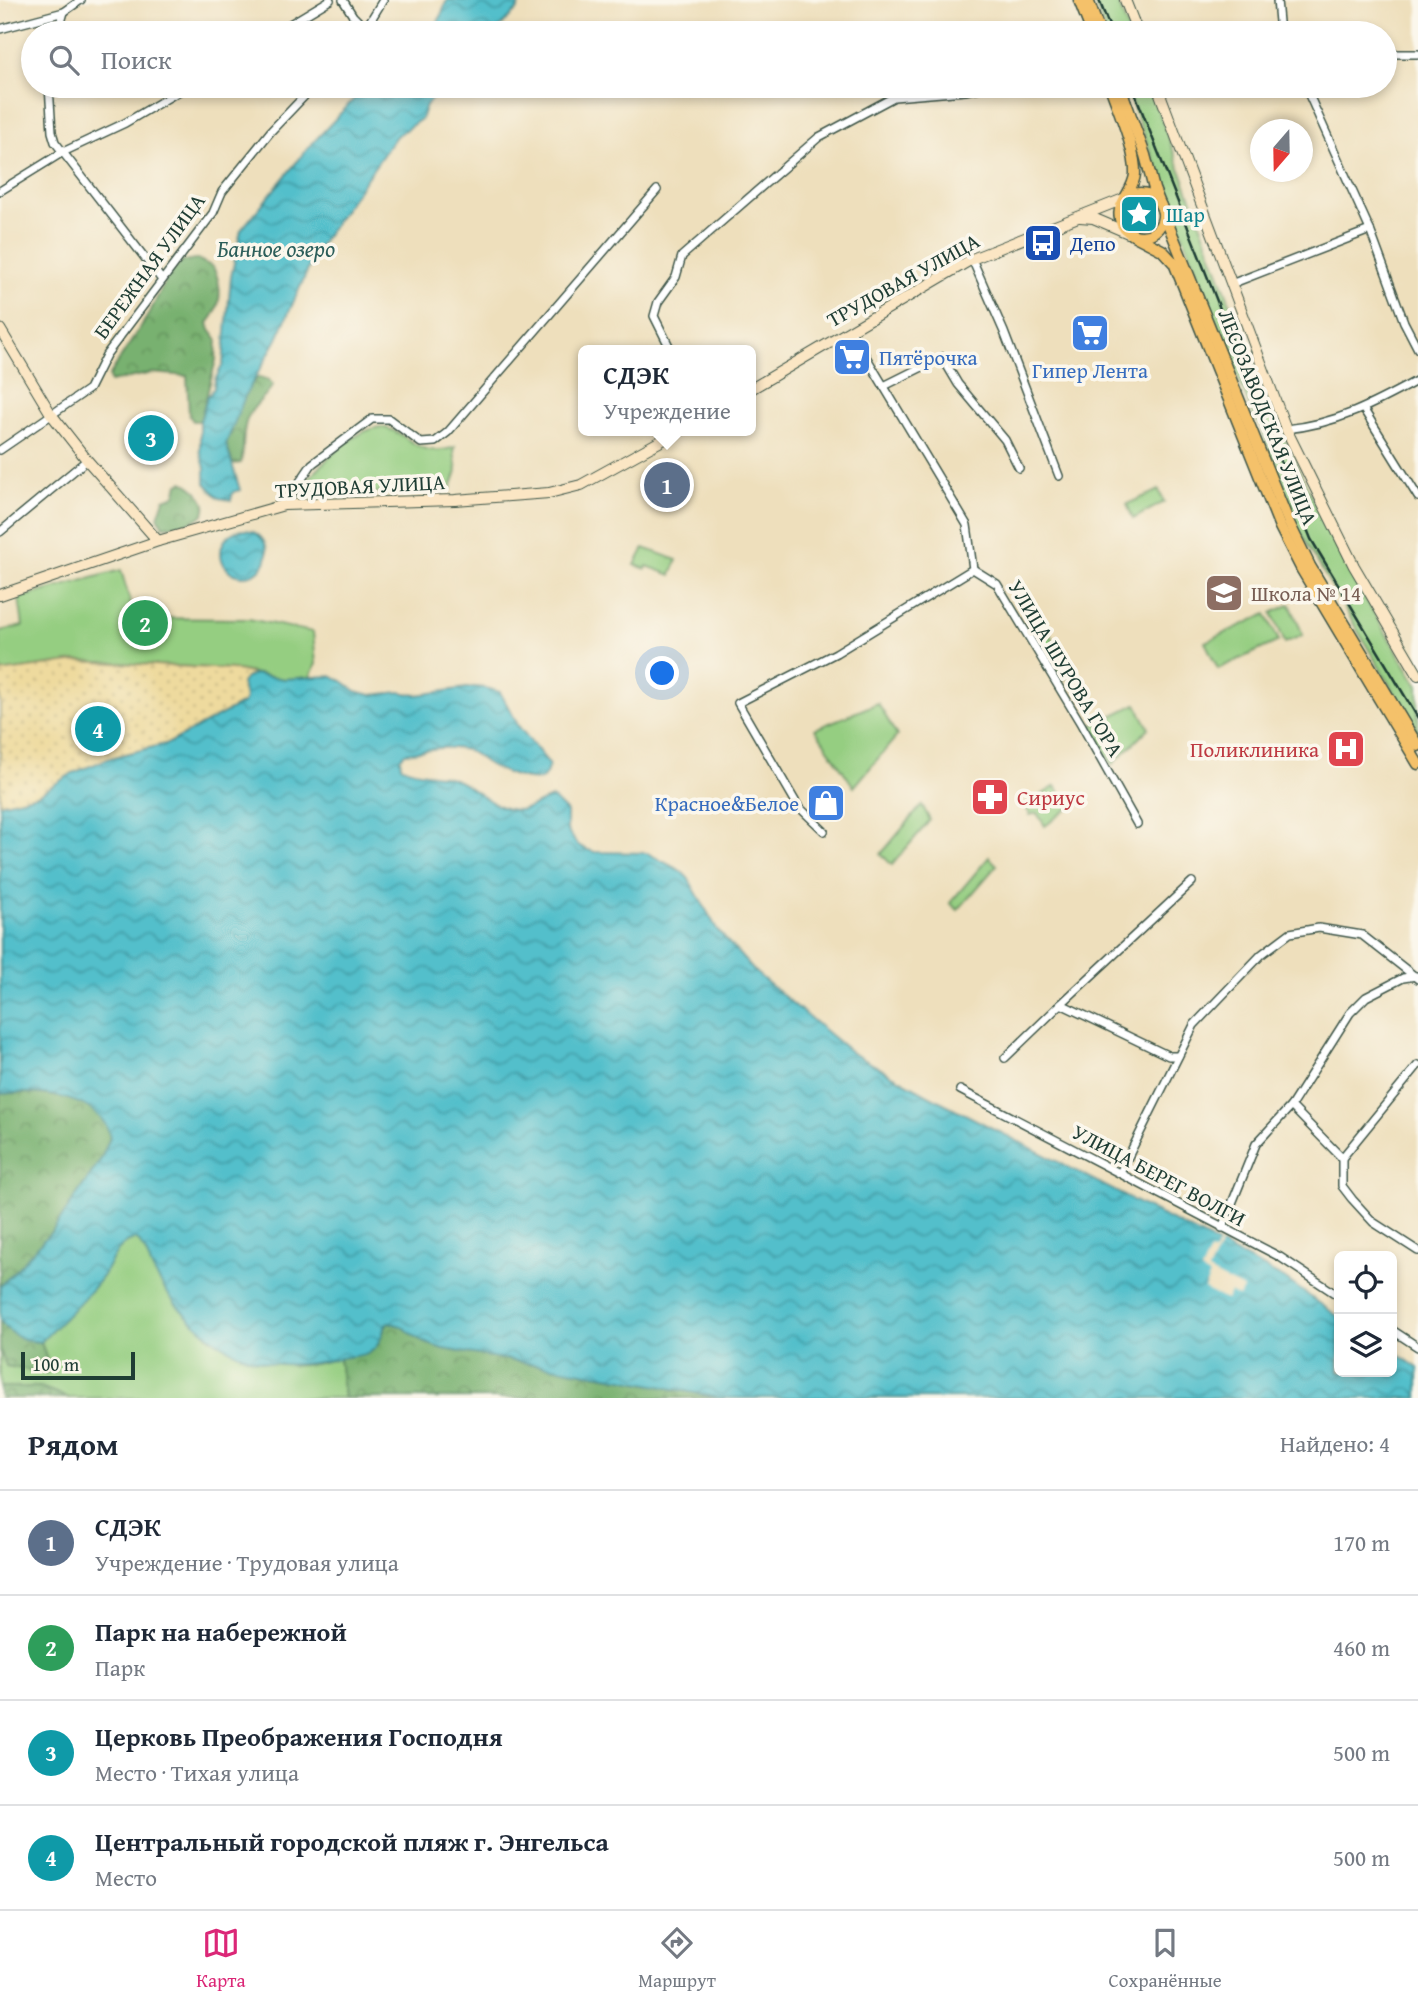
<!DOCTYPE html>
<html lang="ru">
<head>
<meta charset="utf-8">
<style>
  :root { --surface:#fff; --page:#f6f6f7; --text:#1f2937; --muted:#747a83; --line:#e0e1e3; --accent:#db2777 }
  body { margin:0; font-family:"Gentium Book Plus",serif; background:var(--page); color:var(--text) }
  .controls { position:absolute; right:21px; bottom:21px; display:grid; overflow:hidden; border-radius:10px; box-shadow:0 4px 10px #0003 }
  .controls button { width:63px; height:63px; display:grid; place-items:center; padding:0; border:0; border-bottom:2px solid var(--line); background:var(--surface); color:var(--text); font:35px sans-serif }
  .compass { position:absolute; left:1250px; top:119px; width:63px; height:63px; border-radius:50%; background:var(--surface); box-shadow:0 4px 10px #0003; rotate:200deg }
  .scale { position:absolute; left:21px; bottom:18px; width:114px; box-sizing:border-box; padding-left:7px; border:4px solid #1f3d34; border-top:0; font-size:19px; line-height:24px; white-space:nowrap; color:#1f3d34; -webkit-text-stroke:5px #fbf7ec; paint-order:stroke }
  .you { position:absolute; left:663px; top:674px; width:24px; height:24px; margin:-18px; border:5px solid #fff; border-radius:50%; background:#1a73e8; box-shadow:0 0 0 10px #1a73e833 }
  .badge { display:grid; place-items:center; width:46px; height:46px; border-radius:50%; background:var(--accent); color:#fff; font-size:23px; font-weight:700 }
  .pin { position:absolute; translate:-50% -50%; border:4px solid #fff; box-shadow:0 2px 7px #0006 }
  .popup { position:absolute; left:578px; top:345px; width:178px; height:91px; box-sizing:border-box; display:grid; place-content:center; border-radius:10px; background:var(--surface); filter:drop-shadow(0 2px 5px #0005); font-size:23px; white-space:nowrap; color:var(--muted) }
  .popup b { font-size:26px; color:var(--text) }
  .popup::after { content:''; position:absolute; left:50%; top:100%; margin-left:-14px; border:14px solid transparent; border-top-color:var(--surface) }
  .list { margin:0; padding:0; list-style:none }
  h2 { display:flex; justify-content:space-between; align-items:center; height:91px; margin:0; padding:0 28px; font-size:30px }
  h2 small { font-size:23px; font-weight:400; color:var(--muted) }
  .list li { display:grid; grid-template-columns:46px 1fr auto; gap:21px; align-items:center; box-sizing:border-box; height:105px; padding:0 28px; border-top:2px solid var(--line) }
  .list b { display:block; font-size:26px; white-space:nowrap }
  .list p { margin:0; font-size:23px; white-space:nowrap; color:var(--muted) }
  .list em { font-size:23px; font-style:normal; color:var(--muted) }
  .icon { flex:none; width:38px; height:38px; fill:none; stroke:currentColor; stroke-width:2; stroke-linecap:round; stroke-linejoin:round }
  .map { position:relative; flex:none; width:1418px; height:1398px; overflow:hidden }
  .search { position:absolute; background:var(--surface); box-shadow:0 4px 10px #0003; left:21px; right:21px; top:21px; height:77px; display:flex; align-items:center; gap:18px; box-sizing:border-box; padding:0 24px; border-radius:38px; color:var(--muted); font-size:26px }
  .sheet { height:511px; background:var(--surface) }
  nav { display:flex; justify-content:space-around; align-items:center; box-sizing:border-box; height:98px; border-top:2px solid var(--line); background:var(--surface); font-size:19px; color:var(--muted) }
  nav a { display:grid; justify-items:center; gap:4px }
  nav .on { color:var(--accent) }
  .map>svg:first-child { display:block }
  .green { fill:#95ce81; stroke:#5a865a; stroke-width:2 }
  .forest { fill:url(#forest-crowns); stroke:#4c7752; stroke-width:2 }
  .sand { fill:url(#sand-dots); stroke:#868c69; stroke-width:2 }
  .water { fill:url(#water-waves); stroke:#387e80; stroke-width:2 }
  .pier { fill:#eedfbc }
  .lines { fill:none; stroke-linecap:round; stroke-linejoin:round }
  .street-casing { stroke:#3e5548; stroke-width:10 }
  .secondary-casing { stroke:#3e5548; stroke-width:12 }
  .primary-casing { stroke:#3e5548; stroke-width:13 }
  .street { stroke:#fff; stroke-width:7 }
  .secondary { stroke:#fbe6c4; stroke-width:10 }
  .primary { stroke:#f4c16b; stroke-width:10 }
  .rail { stroke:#1f3d34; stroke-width:2.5 }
  .labels { text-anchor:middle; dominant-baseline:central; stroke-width:7; stroke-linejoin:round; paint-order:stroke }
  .culture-label { font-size:21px; fill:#0d838f; stroke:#fbf7ec; text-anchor:start }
  .transit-label { font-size:21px; fill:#164399; stroke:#fbf7ec; text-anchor:start }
  .street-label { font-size:21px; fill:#1f3d34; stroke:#fbf7ec }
  .shop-label { font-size:21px; fill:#366cbe; stroke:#fbf7ec; text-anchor:start }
  .education-label { font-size:21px; fill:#785e54; stroke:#fbf7ec; text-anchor:start }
  .health-label { font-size:21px; fill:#be3a42; stroke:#fbf7ec; text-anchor:end }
  .water-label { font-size:23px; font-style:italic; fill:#2c5e5a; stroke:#fbf7ec }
</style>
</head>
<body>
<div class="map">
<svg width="1418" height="1398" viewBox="0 0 1418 1398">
  <defs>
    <pattern id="forest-crowns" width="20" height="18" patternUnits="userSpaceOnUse" patternTransform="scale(1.75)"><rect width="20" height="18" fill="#78b16f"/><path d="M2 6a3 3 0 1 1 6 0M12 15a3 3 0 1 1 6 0" fill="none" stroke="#62915c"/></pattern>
    <pattern id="sand-dots" width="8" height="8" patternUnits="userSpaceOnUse" patternTransform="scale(1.75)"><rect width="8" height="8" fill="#eeda9e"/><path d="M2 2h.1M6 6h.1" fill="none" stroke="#ccbc89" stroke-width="1.8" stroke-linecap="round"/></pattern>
    <pattern id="water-waves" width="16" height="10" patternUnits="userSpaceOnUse" patternTransform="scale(1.75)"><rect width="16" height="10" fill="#52bfcb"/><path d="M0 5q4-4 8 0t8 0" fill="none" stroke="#439ca6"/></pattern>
  </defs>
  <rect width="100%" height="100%" fill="#fbf7ec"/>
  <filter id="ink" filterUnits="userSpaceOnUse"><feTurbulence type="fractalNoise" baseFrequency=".0143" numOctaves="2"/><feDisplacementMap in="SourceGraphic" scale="14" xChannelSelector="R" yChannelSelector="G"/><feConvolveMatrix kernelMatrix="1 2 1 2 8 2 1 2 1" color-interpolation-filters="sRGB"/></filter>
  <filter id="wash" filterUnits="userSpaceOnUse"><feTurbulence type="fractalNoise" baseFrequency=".00686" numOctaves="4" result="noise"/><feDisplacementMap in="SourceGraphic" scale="28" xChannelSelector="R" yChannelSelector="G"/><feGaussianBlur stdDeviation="1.57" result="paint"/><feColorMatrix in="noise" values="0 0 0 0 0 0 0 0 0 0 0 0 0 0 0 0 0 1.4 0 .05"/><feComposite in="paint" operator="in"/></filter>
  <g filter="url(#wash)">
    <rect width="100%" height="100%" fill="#eedfbc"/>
    <!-- green -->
    <g class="green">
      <path d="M1093 0H1117L1129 33H1106Z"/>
      <path d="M1125 86H1149L1229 300 1279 427 1329 533 1369 605 1418 686V733L1298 529 1266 445 1262 427 1254 418Z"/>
      <circle cx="1140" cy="215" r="17"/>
      <path d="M381 427C410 431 414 460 455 447L454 452 457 471 450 491 307 494 304 492V484C323 463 352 430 381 427Z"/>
      <path d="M1159 490 1164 502 1133 519 1127 504Z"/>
      <path d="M644 548 677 560 671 575 647 566 646 569 635 565Z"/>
      <path d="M121 570 135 618 249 619 313 632 316 664 310 677 284 679 232 669 77 661 0 672V631L23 626 19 598Z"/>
      <path d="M1290 604 1303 635 1285 643 1272 613Z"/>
      <path d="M1036 609 1073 675 1064 679 1024 612Z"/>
      <path d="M1266 614 1279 641 1218 669 1205 642Z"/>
      <path d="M878 703 897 736 854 787 815 729Z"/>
      <path d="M1136 704 1149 728 1112 765 1089 727Z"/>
      <path d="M1056 786 1069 808 1045 826 1037 813 1030 815 1025 805Z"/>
      <path d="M922 805 930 820 892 865 881 854Z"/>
      <path d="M989 857 997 865 958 910 950 903Z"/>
      <path d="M136 1239 140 1242 175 1302 211 1339 294 1366 315 1364 339 1358 344 1398H69L40 1387H0V1350L7 1366 48 1364 41 1342C61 1320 86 1299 103 1275 111 1263 118 1241 136 1239Z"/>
    </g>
    <!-- forest -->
    <g class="forest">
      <path d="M197 259 213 267C223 286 222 307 208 323L210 330 217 339 216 360 200 421H193L189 415 187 376 152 373 110 382 109 376 150 312 169 274 183 261Z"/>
      <path d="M259 377 269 380 273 385C266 397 254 404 248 417 241 431 245 448 241 463L233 464 226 444C233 427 243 387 259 377Z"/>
      <path d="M183 482C193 485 214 505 201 516 193 523 174 527 163 526L158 517 164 499 175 495 178 484Z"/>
      <path d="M13 1093C46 1093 104 1097 110 1138L101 1159 54 1229 0 1287V1094Z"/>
      <path d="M0 1320C7 1331 28 1342 41 1342L48 1364 47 1373 6 1366 0 1350Z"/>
      <path d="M388 1322 401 1326 423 1342 443 1349 612 1377 720 1398H344L339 1358 370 1352 382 1335Z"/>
      <path d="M0 1387H40L69 1398H0Z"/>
    </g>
    <!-- sand -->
    <path class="sand" d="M77 661 232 669 254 674 246 678V699L243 703 169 743 110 758 37 795 0 804V672Z"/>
    <!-- water -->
    <g class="water">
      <path d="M447 0H519L518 9 494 33H434Z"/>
      <path d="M366 86H444L426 105 421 119 396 136 317 249 277 339 246 394 226 444 240 490 233 492 231 500 219 498 205 483V468L200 450V421L207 398 214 388 215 380 223 364 231 277 241 230 309 147Z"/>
      <circle cx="244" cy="553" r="23"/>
      <path d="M254 674 284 679 331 676 342 681 356 691 371 695 400 692 417 695 474 687 486 688 500 692 519 727 549 764 546 774 542 779C526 782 498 771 485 762 478 757 473 752 466 750 447 744 424 751 405 753L400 758 401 766C417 775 437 772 454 779 476 788 492 809 517 810 531 810 540 800 553 798L567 812V830L577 844 585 849 594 852 647 853 681 871 688 878 718 931 756 973 852 1053 930 1096 1284 1278 1339 1317V1372H1392V1350L1418 1368V1398H720L612 1377 443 1349 423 1342 401 1326 388 1322C381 1331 382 1343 373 1350 364 1357 348 1356 337 1359 266 1375 222 1357 175 1303 167 1293 160 1282 154 1272 148 1261 146 1246 136 1239 118 1241 111 1263 103 1275 86 1299 61 1320 41 1342 23 1341 10 1335 0 1320V1287L54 1229 101 1159 110 1138C103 1095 35 1090 0 1094V804L37 795 73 773 110 758 169 743 243 703 245 699 242 683 246 678Z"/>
    </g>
    <!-- pier -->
    <path class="pier" d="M1219 1243 1221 1244 1208 1271 1243 1289 1239 1297 1230 1293 1226 1300 1204 1289 1210 1276 1201 1271 1210 1251 1214 1253Z"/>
  </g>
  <g filter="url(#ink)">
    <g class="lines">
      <defs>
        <g id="street">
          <path d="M343 0 353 16 365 28"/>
          <path d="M1277 0 1280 33"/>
          <path d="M0 29 64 12 81 0"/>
          <path d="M58 33 64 12"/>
          <path d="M275 33 330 0"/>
          <path d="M363 33 383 0"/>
          <path d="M1385 54H1418"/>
          <path d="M49 86 52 132 55 142 162 280"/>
          <path d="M1305 86 1370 230 1404 322 1418 349"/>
          <path d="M0 191 63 152 125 123 188 86"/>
          <path d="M972 259 1004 332 1059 476"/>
          <path d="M1231 284 1370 230"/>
          <path d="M850 330 967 525 973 569"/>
          <path d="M671 350 654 316 658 302 676 277 682 256 819 137 894 97 965 91 989 86"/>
          <path d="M884 386 942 357 958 384 1005 440 1019 468"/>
          <path d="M1364 410 1418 497"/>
          <path d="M1286 429C1337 424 1374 404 1418 380"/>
          <path d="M0 450 89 389 106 355 213 213 222 192 271 131 314 86"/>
          <path d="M284 505 312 464 372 419H389L421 443 435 442 448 432 657 190"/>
          <path d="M0 532 87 460"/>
          <path d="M973 569 997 584 1081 724 1137 824"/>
          <path d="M824 831 798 806 738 703 836 653 973 569"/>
          <path d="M1061 1004 1192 882"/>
          <path d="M1005 1058 1061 1004 1169 1056H1178"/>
          <path d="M1418 1065 1342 1158V1186L1352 1199 1373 1222 1418 1251"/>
          <path d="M960 1090 1280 1257 1339 1296"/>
          <path d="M1291 1106 1342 1158"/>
          <path d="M1120 1173 1194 1025 1262 954 1290 933 1319 928 1362 935 1418 979"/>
          <path d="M1222 1228 1256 1144 1291 1106 1350 1013 1366 997 1403 978 1416 976"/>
          <path d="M1392 1330 1418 1347"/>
        </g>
        <g id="secondary">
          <path d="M1125 0 1138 33"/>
          <path d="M1157 86 1286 429 1354 566 1418 675"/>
          <path d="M1080 217 1093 218 1128 233"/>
          <path d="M0 329 51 414 87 460 158 541"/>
          <path d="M751 389 972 259 1126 198"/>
          <path d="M0 595 158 541 284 505 455 500 549 493 581 485 679 431"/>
        </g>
        <g id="primary">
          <path d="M1079 0 1092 33"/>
          <path d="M1088 0 1100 33"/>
          <path d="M1110 86C1118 109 1136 151 1135 174 1134 191 1116 203 1120 219 1123 234 1141 241 1154 232 1177 215 1152 180 1126 198"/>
          <path d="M1120 86 1145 155 1154 189 1289 523 1310 566 1418 746"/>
          <path d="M1133 235 1162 250 1174 263 1280 527 1302 570 1418 764"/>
        </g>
      </defs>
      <!-- street casing -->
      <use href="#street" class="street-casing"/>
      <!-- secondary casing -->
      <use href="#secondary" class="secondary-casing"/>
      <!-- primary casing -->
      <use href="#primary" class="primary-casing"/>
      <!-- street -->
      <use href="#street" class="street"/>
      <!-- secondary -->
      <use href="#secondary" class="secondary"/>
      <!-- primary -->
      <use href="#primary" class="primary"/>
      <!-- rail -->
      <g class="rail">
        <path d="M1099 0 1112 33"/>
        <path d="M1132 86 1311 539 1418 718"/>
      </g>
    </g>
  </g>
  <!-- icons -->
  <defs>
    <symbol id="sight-square" viewBox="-11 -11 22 22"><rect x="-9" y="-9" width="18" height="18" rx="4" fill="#0f9aa8" stroke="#fbf7ec"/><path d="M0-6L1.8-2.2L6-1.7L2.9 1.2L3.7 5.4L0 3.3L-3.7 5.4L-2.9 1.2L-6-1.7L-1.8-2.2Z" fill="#fff"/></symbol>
    <symbol id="bus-square" viewBox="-11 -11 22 22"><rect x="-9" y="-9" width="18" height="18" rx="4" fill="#1a4fb4" stroke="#fbf7ec"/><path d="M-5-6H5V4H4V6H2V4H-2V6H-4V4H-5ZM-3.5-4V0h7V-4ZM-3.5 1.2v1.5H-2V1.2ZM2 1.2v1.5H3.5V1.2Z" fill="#fff"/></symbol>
    <symbol id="supermarket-square" viewBox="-11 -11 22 22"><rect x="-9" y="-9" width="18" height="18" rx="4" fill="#3f7fe0" stroke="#fbf7ec"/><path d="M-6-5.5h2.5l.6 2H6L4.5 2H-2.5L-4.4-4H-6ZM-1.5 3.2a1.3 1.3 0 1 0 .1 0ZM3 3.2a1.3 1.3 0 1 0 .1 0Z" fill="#fff"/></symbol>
    <symbol id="school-square" viewBox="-11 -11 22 22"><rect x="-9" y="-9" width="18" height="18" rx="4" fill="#8d6e63" stroke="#fbf7ec"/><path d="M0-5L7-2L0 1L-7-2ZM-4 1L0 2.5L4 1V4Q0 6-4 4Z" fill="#fff"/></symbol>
    <symbol id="hospital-square" viewBox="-11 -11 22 22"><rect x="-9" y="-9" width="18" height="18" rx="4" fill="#e0444e" stroke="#fbf7ec"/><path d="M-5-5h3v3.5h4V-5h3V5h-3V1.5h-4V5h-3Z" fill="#fff"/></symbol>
    <symbol id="pharmacy-square" viewBox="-11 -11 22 22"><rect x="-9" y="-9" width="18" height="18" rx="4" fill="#e0444e" stroke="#fbf7ec"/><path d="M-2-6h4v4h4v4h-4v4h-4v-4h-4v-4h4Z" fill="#fff"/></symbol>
    <symbol id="shop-square" viewBox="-11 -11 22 22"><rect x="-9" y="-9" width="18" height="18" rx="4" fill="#3f7fe0" stroke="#fbf7ec"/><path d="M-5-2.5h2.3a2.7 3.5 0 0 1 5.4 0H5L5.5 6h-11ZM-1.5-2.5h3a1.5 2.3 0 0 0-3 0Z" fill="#fff"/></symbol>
  </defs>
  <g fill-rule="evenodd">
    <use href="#sight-square" x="1117" y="192" width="44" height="44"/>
    <use href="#bus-square" x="1021" y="221" width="44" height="44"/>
    <use href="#supermarket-square" x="1068" y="311" width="44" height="44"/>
    <use href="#supermarket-square" x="830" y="335" width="44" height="44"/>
    <use href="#school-square" x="1202" y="571" width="44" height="44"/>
    <use href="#hospital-square" x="1324" y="727" width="44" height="44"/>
    <use href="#pharmacy-square" x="968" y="775" width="44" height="44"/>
    <use href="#shop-square" x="804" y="781" width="44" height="44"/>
  </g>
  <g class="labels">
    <!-- culture labels -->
    <g class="culture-label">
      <text x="1166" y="214">Шар</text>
    </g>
    <!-- transit labels -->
    <g class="transit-label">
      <text x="1070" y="243">Депо</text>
    </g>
    <!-- street labels -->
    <g class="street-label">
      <text transform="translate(149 266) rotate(-54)">БЕРЕЖНАЯ УЛИЦА</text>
      <text transform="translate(903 280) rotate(-29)">ТРУДОВАЯ УЛИЦА</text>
      <text transform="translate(1268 417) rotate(68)">ЛЕСОЗАВОДСКАЯ УЛИЦА</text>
      <text transform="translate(360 486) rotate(-3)">ТРУДОВАЯ УЛИЦА</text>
      <text transform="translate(1066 668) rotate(59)">УЛИЦА ШУРОВА ГОРА</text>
      <text transform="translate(1159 1175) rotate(28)">УЛИЦА БЕРЕГ ВОЛГИ</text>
    </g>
    <!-- shop labels -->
    <g class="shop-label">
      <text x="879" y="357">Пятёрочка</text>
      <text x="1090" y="370" text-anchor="middle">Гипер Лента</text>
      <text x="799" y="803" text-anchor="end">Красное&amp;Белое</text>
    </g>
    <!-- education labels -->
    <g class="education-label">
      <text x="1251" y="593">Школа № 14</text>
    </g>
    <!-- health labels -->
    <g class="health-label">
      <text x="1319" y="749">Поликлиника</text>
      <text x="1017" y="797" text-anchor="start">Сириус</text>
    </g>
    <!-- water labels -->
    <g class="water-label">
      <text x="276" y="248">Банное озеро</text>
    </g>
  </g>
</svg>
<div class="controls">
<button><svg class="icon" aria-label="locate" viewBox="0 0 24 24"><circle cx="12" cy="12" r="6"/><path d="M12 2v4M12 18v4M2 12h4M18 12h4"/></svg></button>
<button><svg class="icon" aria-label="layers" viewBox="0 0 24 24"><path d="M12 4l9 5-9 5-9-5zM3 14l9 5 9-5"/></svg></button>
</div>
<svg class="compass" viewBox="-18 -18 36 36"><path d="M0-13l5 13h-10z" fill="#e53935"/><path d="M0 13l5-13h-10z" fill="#747a83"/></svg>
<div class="scale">100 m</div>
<div class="you"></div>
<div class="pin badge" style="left:667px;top:485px;background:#5c6f8a">1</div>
<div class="popup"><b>СДЭК</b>Учреждение</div>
<div class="pin badge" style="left:145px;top:623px;background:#2e9e5b">2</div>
<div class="pin badge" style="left:151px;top:438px;background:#0f9aa8">3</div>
<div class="pin badge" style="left:98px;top:729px;background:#0f9aa8">4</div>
<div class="search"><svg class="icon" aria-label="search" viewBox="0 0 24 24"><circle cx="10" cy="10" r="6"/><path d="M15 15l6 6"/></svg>Поиск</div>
</div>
<section class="sheet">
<h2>Рядом<small>Найдено: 4</small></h2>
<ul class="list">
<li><span class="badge" style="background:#5c6f8a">1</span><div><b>СДЭК</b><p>Учреждение · Трудовая улица</p></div><em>170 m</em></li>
<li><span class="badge" style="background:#2e9e5b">2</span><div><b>Парк на набережной</b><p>Парк</p></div><em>460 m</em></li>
<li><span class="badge" style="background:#0f9aa8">3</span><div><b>Церковь Преображения Господня</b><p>Место · Тихая улица</p></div><em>500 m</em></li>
<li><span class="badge" style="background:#0f9aa8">4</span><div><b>Центральный городской пляж г. Энгельса</b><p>Место</p></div><em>500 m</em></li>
</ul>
</section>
<nav>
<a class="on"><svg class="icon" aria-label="map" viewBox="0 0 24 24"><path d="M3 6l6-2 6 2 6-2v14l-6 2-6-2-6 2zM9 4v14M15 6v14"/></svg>Карта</a>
<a><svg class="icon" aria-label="directions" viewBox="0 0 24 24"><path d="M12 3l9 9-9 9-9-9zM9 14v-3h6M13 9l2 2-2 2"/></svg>Маршрут</a>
<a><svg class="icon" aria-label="saved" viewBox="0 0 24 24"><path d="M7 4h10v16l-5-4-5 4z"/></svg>Сохранённые</a>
</nav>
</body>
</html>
